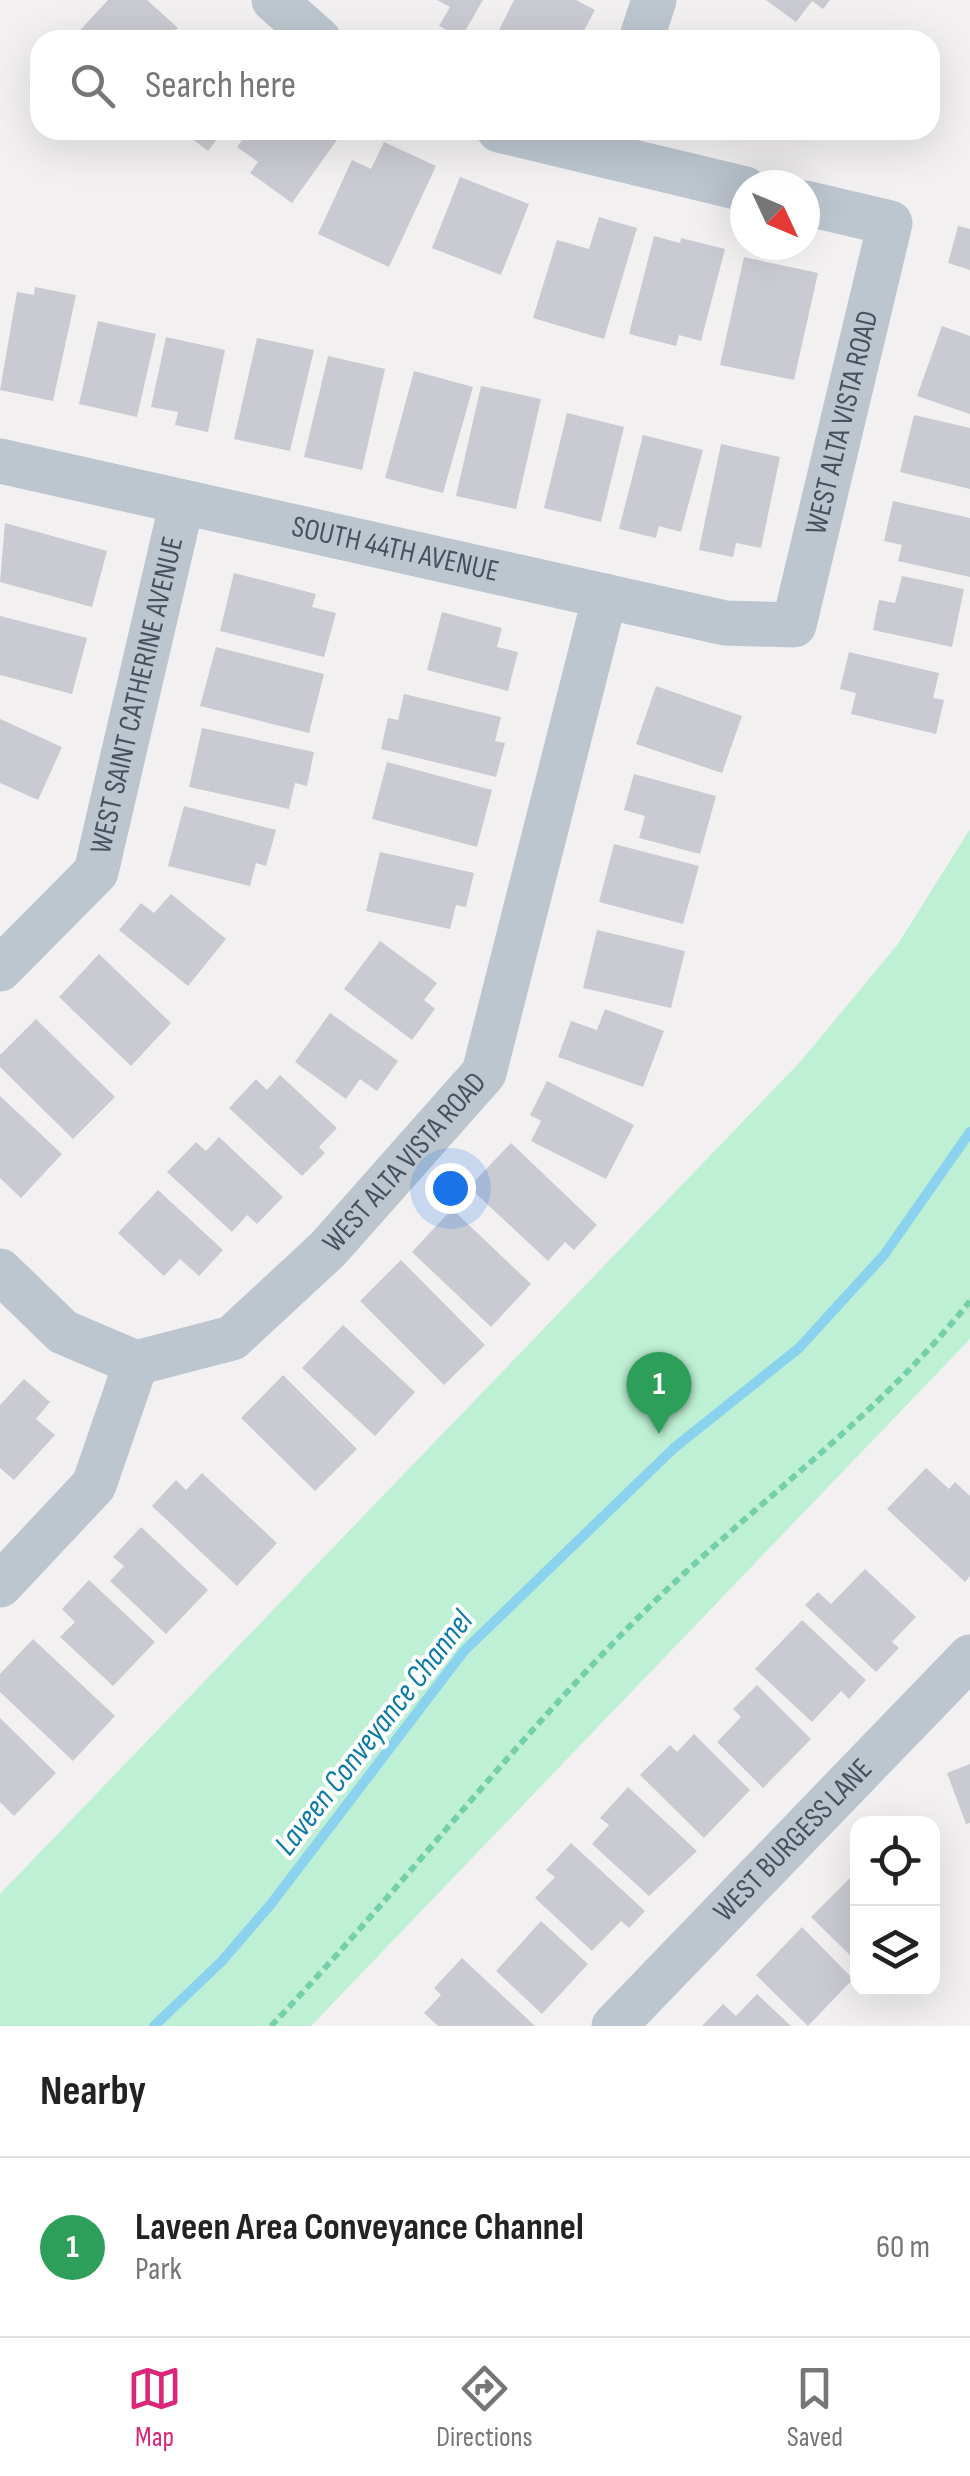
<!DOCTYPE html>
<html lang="en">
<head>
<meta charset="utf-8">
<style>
  :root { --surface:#fff; --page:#f6f6f6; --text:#222; --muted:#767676; --line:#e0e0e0; --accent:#db2777 }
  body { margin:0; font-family:"Sofia Sans Condensed",sans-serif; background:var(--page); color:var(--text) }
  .controls { position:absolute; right:30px; bottom:30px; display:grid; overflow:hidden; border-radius:20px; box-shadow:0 10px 40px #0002 }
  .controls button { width:90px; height:90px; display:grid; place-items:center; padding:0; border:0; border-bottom:2px solid var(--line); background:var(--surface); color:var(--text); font:50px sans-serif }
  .compass { position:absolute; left:730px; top:170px; width:90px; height:90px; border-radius:50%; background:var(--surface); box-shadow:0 10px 40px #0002; rotate:134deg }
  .you { position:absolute; left:450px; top:1188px; width:35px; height:35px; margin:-25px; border:8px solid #fff; border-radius:50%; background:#1a73e8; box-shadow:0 0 0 15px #1a73e833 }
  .badge { display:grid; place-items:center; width:65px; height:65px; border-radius:50%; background:var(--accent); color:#fff; font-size:32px; font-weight:700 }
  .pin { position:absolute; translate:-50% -82px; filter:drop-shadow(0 2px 5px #0008) }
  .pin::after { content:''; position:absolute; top:52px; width:35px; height:30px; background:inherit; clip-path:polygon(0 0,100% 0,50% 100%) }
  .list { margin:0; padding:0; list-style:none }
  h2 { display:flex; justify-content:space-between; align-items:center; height:130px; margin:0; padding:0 40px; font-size:42px }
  h2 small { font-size:32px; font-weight:400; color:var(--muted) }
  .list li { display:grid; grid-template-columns:65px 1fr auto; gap:30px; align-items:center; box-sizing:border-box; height:180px; padding:0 40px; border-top:2px solid var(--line) }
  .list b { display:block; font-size:38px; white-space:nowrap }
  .list p { margin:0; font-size:32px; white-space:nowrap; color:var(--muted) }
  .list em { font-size:32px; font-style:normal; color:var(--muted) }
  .icon { flex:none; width:55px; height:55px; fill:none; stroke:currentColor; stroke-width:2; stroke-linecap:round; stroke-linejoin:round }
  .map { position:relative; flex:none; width:970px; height:2026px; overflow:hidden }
  .search { position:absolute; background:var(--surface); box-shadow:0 10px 40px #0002; left:30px; right:30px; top:30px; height:110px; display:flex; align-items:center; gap:25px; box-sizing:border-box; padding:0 35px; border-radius:30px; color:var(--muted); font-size:38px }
  .sheet { height:310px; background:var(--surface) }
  nav { display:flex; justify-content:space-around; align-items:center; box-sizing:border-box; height:140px; border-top:2px solid var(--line); background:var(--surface); font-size:28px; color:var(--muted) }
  nav a { display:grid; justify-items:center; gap:5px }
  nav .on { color:var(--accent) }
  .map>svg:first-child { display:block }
  .green { fill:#bef0d5 }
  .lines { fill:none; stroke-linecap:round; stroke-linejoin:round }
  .stream { stroke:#8ad2ee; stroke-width:10 }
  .building { fill:#cacbd2 }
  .path { stroke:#75cfa9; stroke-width:6; stroke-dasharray:8 5; stroke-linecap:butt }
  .minor { stroke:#bdc6cf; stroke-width:45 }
  .labels { text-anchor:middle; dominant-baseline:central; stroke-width:8; stroke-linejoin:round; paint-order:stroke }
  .street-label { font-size:30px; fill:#47525e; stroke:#fff }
  .water-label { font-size:32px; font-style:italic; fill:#0a7aa6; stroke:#fff }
</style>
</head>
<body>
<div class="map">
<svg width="970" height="2026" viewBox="0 0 970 2026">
  <rect width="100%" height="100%" fill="#f2f0f0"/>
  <!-- green -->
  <path class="green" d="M970 829V1339L311 2026H0V1894L801 1061 898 944Z"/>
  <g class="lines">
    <!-- stream -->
    <path class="stream" d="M154 2026 222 1961 271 1904 464 1651 674 1448 799 1348 884 1255 970 1132"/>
  </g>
  <!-- building -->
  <g class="building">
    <path d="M108 0H147L178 28 167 40H71Z"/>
    <path d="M437 0H483L461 38 439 26 450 7Z"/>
    <path d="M514 0H576L595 10 579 40H494Z"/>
    <path d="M766 0H830L823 9 812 1 796 22Z"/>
    <path d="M181 130H224L208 151Z"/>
    <path d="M249 130H344L292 203 250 173 258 162 237 147Z"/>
    <path d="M384 142 436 166 389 267 318 234 352 160 371 169Z"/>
    <path d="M460 177 529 204 501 275 432 248Z"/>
    <path d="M599 217 637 228 604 339 533 318 557 240 589 249Z"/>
    <path d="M958 226 970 229V270L948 263Z"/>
    <path d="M654 236 680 243 681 238 725 249 701 341 679 335 676 346 629 334Z"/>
    <path d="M744 257 818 273 794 380 720 365Z"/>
    <path d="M35 287 76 295 53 401 0 390 17 292 34 295Z"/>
    <path d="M98 321 156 334 137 417 79 404Z"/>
    <path d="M942 326 970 336V414L917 396Z"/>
    <path d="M166 337 225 350 208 432 175 425 178 412 151 407Z"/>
    <path d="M257 338 314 350 290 451 234 439Z"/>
    <path d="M328 356 385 369 362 470 304 457Z"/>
    <path d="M414 371 473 387 443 493 385 478Z"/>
    <path d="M481 386 541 399 516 509 456 496Z"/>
    <path d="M567 413 624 427 601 522 544 508Z"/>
    <path d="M914 415 970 428V489L900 472Z"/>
    <path d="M643 435 703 450 681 532 659 526 656 538 619 529Z"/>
    <path d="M721 444 780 457 761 548 736 543 733 557 699 550Z"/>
    <path d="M893 501 970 518V577L898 561 902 545 884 541Z"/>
    <path d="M5 523 107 551 92 607 0 582Z"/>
    <path d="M234 573 316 594 312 607 336 613 324 657 220 631Z"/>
    <path d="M902 576 964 589 952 647 873 630 879 600 895 603Z"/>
    <path d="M442 612 502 628 497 647 518 652 508 691 427 670Z"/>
    <path d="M0 616 87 638 72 694 0 675Z"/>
    <path d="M216 647 324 674 309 733 200 706Z"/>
    <path d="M849 652 939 673 933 698 944 700 936 734 851 714 856 693 840 689Z"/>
    <path d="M656 686 742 716 722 773 636 744Z"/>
    <path d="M404 694 501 717 495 741 505 743 496 777 381 749 388 718 398 720Z"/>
    <path d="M0 719 62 747 38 800 0 783Z"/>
    <path d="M202 728 314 752 307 786 295 783 289 809 189 787Z"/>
    <path d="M387 762 492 790 477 847 372 819Z"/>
    <path d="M634 774 716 796 700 854 639 838 645 816 624 810Z"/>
    <path d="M184 806 276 830 266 866 256 863 250 886 168 866Z"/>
    <path d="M614 844 699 866 683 924 599 902Z"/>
    <path d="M380 852 474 873 466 907 456 905 450 929 366 911Z"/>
    <path d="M171 894 226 939 188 986 119 930 141 903 154 913Z"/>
    <path d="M597 930 685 951 671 1008 583 988Z"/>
    <path d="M380 941 437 983 424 1000 435 1009 412 1040 344 989Z"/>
    <path d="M99 954 171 1023 131 1066 59 997Z"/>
    <path d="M605 1009 664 1031 643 1087 558 1057 571 1021 597 1030Z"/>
    <path d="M330 1013 398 1061 377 1091 360 1079 346 1099 295 1062Z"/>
    <path d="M36 1019 115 1097 73 1139 0 1067V1055Z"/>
    <path d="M280 1075 337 1128 319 1147 325 1153 302 1176 229 1108 256 1079 267 1090Z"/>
    <path d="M547 1081 634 1125 606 1179 531 1141 541 1121 530 1115Z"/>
    <path d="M0 1096 62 1154 21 1198 0 1178Z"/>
    <path d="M219 1137 283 1197 257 1224 247 1215 232 1232 167 1172 196 1142 206 1151Z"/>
    <path d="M511 1143 597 1225 574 1250 565 1242 548 1261 469 1187Z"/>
    <path d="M158 1190 223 1250 199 1276 180 1259 164 1276 118 1233Z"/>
    <path d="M452 1209 531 1284 491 1327 412 1252Z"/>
    <path d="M401 1260 485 1345 444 1385 360 1301Z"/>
    <path d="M343 1325 415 1392 375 1436 302 1368Z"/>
    <path d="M283 1375 357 1449 315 1491 241 1418Z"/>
    <path d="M24 1379 50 1402 36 1419 55 1435 14 1480 0 1468V1405Z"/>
    <path d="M926 1468 949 1489 955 1482 970 1496V1576L965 1582 887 1509Z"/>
    <path d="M202 1473 277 1543 237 1586 152 1506 176 1480 186 1490Z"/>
    <path d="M141 1527 208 1590 166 1634 110 1581 124 1566 113 1557Z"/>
    <path d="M865 1569 916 1617 892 1642 899 1648 876 1672 805 1605 818 1592 831 1604Z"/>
    <path d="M89 1580 155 1642 113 1686 60 1637 75 1622 62 1609Z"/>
    <path d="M802 1620 866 1680 849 1699 841 1691 812 1722 755 1669Z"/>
    <path d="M33 1639 115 1716 73 1761 0 1692V1674Z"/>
    <path d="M757 1685 811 1739 763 1788 717 1742 741 1717 733 1709Z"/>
    <path d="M0 1718 56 1773 14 1816 0 1802Z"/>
    <path d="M694 1734 750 1790 704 1838 640 1775 670 1745 677 1752Z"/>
    <path d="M970 1764V1823L966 1824 947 1773Z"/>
    <path d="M628 1787 697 1851 649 1896 592 1844 609 1825 600 1818Z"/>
    <path d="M571 1843 645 1911 629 1928 621 1921 592 1951 535 1898 555 1877 546 1870Z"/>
    <path d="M858 1870V1963L811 1917Z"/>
    <path d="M541 1921 588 1964 542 2014 496 1971Z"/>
    <path d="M802 1927 853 1979 808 2026 756 1975Z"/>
    <path d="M462 1958 535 2026H438L424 2013 441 1995 434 1988Z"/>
    <path d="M757 1994 791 2026H702L723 2004 736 2016Z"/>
  </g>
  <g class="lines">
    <!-- path -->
    <path class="path" d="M271 2026C402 1889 517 1736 652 1604 757 1501 879 1416 970 1301"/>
    <!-- minor -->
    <g class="minor">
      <path d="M274 0 319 40"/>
      <path d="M641 40 654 0"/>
      <path d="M499 130 745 189"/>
      <path id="s1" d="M0 461 725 623 794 625 890 223 805 203"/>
      <path id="s2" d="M0 969 96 872 182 502"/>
      <path d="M0 1271 63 1332 136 1363"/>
      <path id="s3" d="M0 1585 94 1485 136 1363 232 1338 328 1249 484 1073 605 596"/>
      <path id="s4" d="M614 2026 970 1657"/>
    </g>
  </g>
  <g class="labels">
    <!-- street labels -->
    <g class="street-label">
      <text stroke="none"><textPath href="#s1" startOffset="1020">WEST ALTA VISTA ROAD</textPath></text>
      <text stroke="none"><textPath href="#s1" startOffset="405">SOUTH 44TH AVENUE</textPath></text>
      <text stroke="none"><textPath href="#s2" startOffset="318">WEST SAINT CATHERINE AVENUE</textPath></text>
      <text stroke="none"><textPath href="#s3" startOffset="612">WEST ALTA VISTA ROAD</textPath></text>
      <text stroke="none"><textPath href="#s4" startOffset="258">WEST BURGESS LANE</textPath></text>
    </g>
    <!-- water labels -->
    <g class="water-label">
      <text transform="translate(374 1733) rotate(-52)">Laveen Conveyance Channel</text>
    </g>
  </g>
</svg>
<div class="controls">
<button><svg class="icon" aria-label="locate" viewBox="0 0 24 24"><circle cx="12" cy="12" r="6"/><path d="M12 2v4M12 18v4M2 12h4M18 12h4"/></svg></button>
<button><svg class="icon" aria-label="layers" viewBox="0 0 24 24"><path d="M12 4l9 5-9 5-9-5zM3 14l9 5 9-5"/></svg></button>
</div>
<svg class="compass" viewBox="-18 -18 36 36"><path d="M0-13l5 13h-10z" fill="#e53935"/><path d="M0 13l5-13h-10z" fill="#767676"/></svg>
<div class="you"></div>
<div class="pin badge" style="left:659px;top:1434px;background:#2e9e5b">1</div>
<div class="search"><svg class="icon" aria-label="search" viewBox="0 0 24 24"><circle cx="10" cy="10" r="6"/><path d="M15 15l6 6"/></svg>Search here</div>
</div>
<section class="sheet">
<h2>Nearby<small></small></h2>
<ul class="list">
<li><span class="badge" style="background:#2e9e5b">1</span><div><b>Laveen Area Conveyance Channel</b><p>Park</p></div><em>60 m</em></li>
</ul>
</section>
<nav>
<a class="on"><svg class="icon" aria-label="map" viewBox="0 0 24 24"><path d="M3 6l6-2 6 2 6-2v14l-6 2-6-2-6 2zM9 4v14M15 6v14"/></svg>Map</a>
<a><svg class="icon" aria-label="directions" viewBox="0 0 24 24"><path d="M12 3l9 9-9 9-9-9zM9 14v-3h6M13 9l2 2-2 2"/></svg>Directions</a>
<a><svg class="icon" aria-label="saved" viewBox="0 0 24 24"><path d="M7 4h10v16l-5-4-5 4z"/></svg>Saved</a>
</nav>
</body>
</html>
